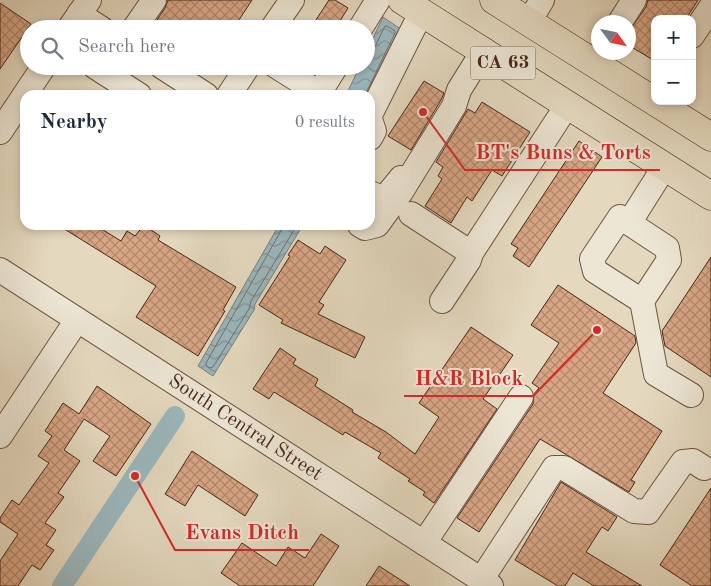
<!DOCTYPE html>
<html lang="en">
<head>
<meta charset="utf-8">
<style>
  :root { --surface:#fff; --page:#f2f2f3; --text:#1f2937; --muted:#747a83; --line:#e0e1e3 }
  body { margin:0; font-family:"Old Standard TT",serif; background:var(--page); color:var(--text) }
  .controls { position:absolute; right:15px; top:15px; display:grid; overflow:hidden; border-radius:10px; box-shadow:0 2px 8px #0003 }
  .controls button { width:45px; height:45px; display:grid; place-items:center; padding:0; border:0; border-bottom:1px solid var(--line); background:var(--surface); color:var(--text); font:25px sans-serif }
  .compass { position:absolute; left:591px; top:15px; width:45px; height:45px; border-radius:50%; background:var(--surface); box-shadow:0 2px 8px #0003; rotate:123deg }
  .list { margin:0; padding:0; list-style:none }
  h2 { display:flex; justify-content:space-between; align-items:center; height:65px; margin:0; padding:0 20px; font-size:21px }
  h2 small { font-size:16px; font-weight:400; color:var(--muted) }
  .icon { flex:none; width:28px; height:28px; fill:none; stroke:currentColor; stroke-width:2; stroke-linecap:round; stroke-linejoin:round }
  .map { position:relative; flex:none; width:711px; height:586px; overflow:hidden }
  .search { position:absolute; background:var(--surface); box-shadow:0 2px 8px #0003; left:20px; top:20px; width:355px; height:55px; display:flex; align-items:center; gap:12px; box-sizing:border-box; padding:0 18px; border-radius:28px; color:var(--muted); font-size:19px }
  .panel { position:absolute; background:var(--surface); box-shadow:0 2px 8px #0003; left:20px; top:90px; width:355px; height:140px; border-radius:15px }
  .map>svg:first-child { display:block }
  .water { fill:url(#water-waves); stroke:#7a7e7c }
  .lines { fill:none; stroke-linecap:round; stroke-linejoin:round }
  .shore { stroke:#72706c; stroke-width:1 }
  .canal { stroke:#9bb7bd; stroke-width:20 }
  .building { fill:url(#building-cross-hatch); stroke:#48281a }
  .minor-casing { stroke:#6f5443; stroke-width:26 }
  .major-casing { stroke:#48281a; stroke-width:29 }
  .minor { stroke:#ede6d5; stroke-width:24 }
  .major { stroke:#e4d9bf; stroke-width:28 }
  .labels { text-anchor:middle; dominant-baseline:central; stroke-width:4; stroke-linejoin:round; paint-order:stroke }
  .shield { fill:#ede6d5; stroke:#7a6152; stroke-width:1 }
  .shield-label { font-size:19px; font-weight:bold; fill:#48281a }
  .street-label { font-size:20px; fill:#48281a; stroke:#ede6d5 }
  .leader { fill:none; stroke:#d62828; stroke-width:2 }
  .callout-dot { fill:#d62828; stroke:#ede6d5; stroke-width:2 }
  .callout-label { font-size:21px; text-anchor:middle; font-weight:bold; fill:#d62828; stroke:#ede6d5; stroke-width:4; stroke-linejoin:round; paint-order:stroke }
</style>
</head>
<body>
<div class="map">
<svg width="711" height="586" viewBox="0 0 711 586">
  <defs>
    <pattern id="water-waves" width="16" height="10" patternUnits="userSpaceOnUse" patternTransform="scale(1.25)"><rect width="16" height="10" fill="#9bb7bd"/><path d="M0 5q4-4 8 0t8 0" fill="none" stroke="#809599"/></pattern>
    <pattern id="building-cross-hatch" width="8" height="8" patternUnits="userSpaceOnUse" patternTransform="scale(1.25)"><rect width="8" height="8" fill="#d9a685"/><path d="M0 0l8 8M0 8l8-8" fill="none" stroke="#b2876c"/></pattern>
  </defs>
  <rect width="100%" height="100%" fill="#e4d9bf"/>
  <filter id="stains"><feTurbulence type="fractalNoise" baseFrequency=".004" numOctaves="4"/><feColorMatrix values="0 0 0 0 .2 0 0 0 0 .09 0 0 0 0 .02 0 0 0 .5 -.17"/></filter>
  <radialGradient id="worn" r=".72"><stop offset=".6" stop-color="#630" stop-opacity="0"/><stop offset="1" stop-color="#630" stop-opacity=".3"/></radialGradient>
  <!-- water -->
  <g class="water">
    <path d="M383 17 402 30 370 95H346L360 66H366V53Z"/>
    <path d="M279 225H303L255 304 254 310 213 376 198 366Z"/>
  </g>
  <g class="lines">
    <!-- shore -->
    <g class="shore">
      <path d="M365 95 395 33V31L387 26H385L373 51 366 54"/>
      <path d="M283 225 282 229 206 363V365L209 368 213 367 249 309 251 301 297 225"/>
    </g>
    <!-- canal -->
    <path class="canal" d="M62 586 175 416"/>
  </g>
  <!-- building -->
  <g class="building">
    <path d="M168 0H252L233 29H151L165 8Z"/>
    <path d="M329 0H335L348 8 335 29H310Z"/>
    <path d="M648 0H698L686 19H655V61L628 45V32L646 7Z"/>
    <path d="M0 3 31 24 0 69Z"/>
    <path d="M424 81 444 93 441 100 411 150 388 136Z"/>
    <path d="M482 102 530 132 502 176 492 170 472 201 467 197 451 223 425 206 442 179 438 176 443 167 436 162 468 109 475 113Z"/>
    <path d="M579 141 602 157 529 267 513 256 518 248 511 244Z"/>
    <path d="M58 225H95L121 241 127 231 135 236 144 225 160 236 158 240 236 287 223 310 225 311 198 356 136 317 156 286Z"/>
    <path d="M298 240 320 254 325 246 346 260 319 302 324 305 318 314 365 337 355 358 281 323 283 320 259 305 290 256 288 255Z"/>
    <path d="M711 257V377L665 346 662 331Z"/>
    <path d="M558 285 635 336 636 343 603 393 662 431 631 480 635 482 629 492 540 439 479 532 457 518 533 404 534 394 539 388 532 383 559 343 531 325Z"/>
    <path d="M471 327 513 355 483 399 497 409 434 503 423 495 425 492 408 481 410 479 378 458 381 453 345 432 343 435 274 392 269 399 253 389 280 348 296 359 293 364 318 379 315 386 353 410 352 412 386 432 415 454 439 417 419 403Z"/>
    <path d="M97 386 151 424 116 476 93 461 110 436 84 419 64 450 80 461 58 493 64 497 45 523 56 530 46 545 54 550 40 570 32 565 18 586H0V561L18 534 0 522V518L12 500 19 505 49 463 38 456 52 436 45 431 63 403 79 414Z"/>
    <path d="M192 451 258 495 245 516 198 485 185 506 165 494Z"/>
    <path d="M561 482 617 517 608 531 602 527 586 552 642 586H594L573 573 565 586H558L515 560Z"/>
    <path d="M711 488V586H692L660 565Z"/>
    <path d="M321 534 339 546 313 586H240L221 573 242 543 276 566 288 547 305 558Z"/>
    <path d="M379 566 410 586H366Z"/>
  </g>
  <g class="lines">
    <defs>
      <g id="minor">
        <path d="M79 14 102 29"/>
        <path d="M529 22 542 0"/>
        <path d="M620 22 634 0"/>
        <path d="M69 29 89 0"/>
        <path d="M134 29 154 0"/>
        <path d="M272 29 292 0"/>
        <path d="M360 29 378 0"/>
        <path d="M692 36 711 7"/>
        <path d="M94 66 139 95"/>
        <path d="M161 66 206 95"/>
        <path d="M276 66 319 93 336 66"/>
        <path d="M229 95 248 66"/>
        <path d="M370 115 422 11"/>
        <path d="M370 119 374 131 370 138"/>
        <path d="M0 132 44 66"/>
        <path d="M370 193 380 197 388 194 401 178"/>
        <path d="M411 214 471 253 568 104"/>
        <path d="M629 223 665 166"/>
        <path d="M360 225 365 228 377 225 401 192 454 106 459 90 484 50"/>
        <path d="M0 270 491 586"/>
        <path d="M442 301 469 260 471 253"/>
        <path d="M642 301 595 271 592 259 620 217 667 248 669 260 642 301 656 374 691 395"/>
        <path d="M0 436 77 320"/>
        <path d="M424 543 521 397"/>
        <path d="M481 580 554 468H564L634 511 648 512 683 462 693 461 704 468"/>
      </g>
      <g id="major">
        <path d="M402 0 711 196"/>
        <path d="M494 0 711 137"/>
      </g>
    </defs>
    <!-- minor casing -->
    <use href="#minor" class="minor-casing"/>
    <!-- major casing -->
    <use href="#major" class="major-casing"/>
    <!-- minor -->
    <use href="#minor" class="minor"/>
    <!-- major -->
    <use href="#major" class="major"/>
  </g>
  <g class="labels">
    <!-- shield labels -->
    <rect class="shield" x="470.5" y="46.5" width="65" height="33" rx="4"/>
    <g class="shield-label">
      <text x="503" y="63">CA 63</text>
    </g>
    <!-- street labels -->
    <g class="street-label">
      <text transform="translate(245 428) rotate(33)">South Central Street</text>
    </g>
  </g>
  <!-- callouts -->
  <path class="leader" d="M423 112L465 170H660M597 330L533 396H404M135 476L175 550H309"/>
  <g class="callout-dot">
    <circle cx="423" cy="112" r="5"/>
    <circle cx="597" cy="330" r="5"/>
    <circle cx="135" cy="476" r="5"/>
  </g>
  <g class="callout-label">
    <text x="563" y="159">BT's Buns &amp; Torts</text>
    <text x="469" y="385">H&amp;R Block</text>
    <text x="242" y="539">Evans Ditch</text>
  </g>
  <rect width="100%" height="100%" filter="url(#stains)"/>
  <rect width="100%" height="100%" fill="url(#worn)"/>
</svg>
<div class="controls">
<button>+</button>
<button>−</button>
</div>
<svg class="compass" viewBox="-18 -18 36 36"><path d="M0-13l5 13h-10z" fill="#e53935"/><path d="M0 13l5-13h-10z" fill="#747a83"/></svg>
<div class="search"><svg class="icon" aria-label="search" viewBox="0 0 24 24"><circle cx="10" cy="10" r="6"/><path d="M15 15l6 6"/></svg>Search here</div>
<section class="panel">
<h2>Nearby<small>0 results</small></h2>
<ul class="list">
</ul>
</section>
</div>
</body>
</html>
